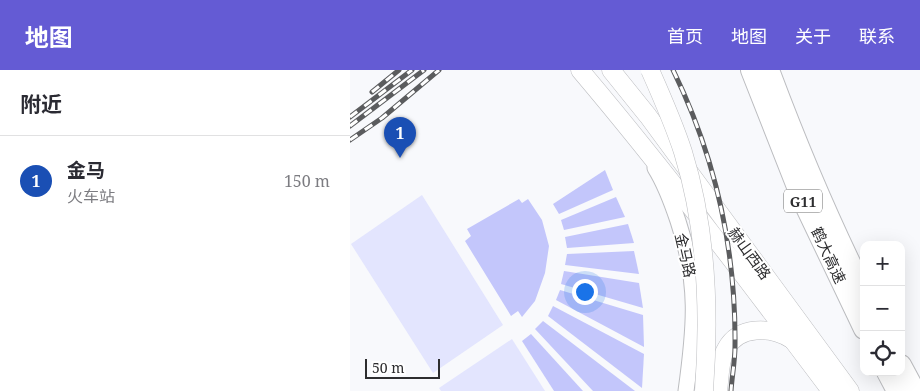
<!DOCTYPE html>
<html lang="zh">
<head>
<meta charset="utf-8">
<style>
  :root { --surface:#fff; --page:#f7f7f7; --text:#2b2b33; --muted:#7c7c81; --line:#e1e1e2; --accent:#645bd4 }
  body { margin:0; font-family:"Noto Serif","Noto Sans SC",serif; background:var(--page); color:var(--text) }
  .controls { position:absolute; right:15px; bottom:15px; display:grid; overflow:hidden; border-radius:10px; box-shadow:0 5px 20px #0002 }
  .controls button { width:45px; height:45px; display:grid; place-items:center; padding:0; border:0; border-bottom:1px solid var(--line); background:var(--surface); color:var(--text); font:25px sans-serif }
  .scale { position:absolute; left:15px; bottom:12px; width:75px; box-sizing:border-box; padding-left:5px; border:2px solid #2d2d2f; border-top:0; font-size:14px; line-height:18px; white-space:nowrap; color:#2d2d2f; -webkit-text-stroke:4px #fff; paint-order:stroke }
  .you { position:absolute; left:234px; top:221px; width:18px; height:18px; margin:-12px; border:4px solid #fff; border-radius:50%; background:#1a73e8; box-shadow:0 0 0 8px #1a73e833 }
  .badge { display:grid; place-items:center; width:32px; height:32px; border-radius:50%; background:var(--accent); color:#fff; font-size:16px; font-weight:700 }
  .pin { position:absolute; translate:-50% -41px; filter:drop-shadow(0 1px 2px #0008) }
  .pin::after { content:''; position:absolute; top:26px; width:18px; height:15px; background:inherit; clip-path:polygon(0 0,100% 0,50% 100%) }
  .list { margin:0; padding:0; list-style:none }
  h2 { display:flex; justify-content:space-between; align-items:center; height:65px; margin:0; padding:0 20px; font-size:21px }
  h2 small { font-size:16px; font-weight:400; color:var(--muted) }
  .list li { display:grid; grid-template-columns:32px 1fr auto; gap:15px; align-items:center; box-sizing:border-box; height:90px; padding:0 20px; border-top:1px solid var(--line) }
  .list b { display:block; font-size:19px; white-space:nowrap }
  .list p { margin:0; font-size:16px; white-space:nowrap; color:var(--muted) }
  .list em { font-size:16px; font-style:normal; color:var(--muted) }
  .icon { flex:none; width:28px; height:28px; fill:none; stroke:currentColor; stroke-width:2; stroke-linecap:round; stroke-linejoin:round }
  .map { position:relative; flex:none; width:570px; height:321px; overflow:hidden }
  header { display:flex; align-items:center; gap:30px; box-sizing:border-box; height:70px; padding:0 25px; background:var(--accent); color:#fff }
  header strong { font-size:24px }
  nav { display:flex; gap:28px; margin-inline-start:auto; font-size:18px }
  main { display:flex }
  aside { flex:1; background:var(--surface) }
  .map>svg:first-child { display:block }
  .green { fill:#e3e5fe }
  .water { fill:#c3c6fb }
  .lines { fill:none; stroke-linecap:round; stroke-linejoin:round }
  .secondary-casing { stroke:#bcbdc0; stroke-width:17 }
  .primary-casing { stroke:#bcbdc0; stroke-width:19 }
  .motorway-casing { stroke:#bcbdc0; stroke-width:22 }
  .secondary { stroke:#fff; stroke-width:15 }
  .primary { stroke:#fff; stroke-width:18 }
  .motorway { stroke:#fff; stroke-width:20 }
  .rail-casing { stroke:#5b5c5e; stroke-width:5 }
  .rail { stroke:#fff; stroke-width:3; stroke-dasharray:9; stroke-linecap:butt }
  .primary-bridge-casing { stroke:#bcbdc0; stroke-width:19; stroke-linecap:butt }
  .primary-bridge { stroke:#fff; stroke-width:18 }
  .labels { text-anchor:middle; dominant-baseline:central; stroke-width:4; stroke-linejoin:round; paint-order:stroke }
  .shield { fill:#fff; stroke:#6c6c6d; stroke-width:1 }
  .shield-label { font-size:14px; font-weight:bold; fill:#2d2d2f }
  .street-label { font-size:15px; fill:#2d2d2f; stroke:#fff }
</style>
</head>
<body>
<header>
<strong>地图</strong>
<nav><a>首页</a><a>地图</a><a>关于</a><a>联系</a></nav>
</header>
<main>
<aside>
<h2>附近<small></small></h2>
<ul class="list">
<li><span class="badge" style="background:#1a4fb4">1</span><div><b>金马</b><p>火车站</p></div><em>150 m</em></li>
</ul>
</aside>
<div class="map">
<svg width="570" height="321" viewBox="0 0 570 321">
  <rect width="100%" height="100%" fill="#f8f9fc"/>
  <!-- green -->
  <g class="green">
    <path d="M72 125 153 255 83 303 1 174Z"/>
    <path d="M162 269 195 321H91L89 318Z"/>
  </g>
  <!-- water -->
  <g class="water">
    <path d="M255 100 263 120 209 144 203 134Z"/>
    <path d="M266 127 275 147 214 160 211 150Z"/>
    <path d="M169 129 172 133 178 129 192 150 199 176 195 203 185 231 172 247 168 241 161 246 115 171 121 166 117 159Z"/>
    <path d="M278 154 284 173 217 178 215 167Z"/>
    <path d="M284 181 289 204 215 195 217 184Z"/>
    <path d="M214 201 289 213 293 238 211 214Z"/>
    <path d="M210 220 293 245 294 277 206 230Z"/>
    <path d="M203 236 294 284 292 318 198 246Z"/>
    <path d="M193 251 285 321H243L185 259Z"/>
    <path d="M181 264 233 321H204L172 271Z"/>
  </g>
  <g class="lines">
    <defs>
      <path id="secondary" d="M305 98C315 114 322 133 328 151 349 214 345 256 336 321"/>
      <g id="primary">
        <path d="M230 0C318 104 399 212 481 321"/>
        <path d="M261 0 298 46 500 321"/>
        <path d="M368 321C370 308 369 291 376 279 389 255 421 257 441 269"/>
      </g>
      <g id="motorway">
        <path d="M401 0 451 127 514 259"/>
        <path d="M419 0C447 75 478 149 514 221"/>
        <path d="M551 295 565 321"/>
        <path d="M537 302 547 321"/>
      </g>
    </defs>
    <!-- secondary casing -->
    <use href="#secondary" class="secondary-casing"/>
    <!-- primary casing -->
    <use href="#primary" class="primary-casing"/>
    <!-- motorway casing -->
    <use href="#motorway" class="motorway-casing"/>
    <!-- secondary -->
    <use href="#secondary" class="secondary"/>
    <!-- primary -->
    <use href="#primary" class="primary"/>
    <!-- motorway -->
    <use href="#motorway" class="motorway"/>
    <defs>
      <g id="rail">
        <path d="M323 0C365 86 386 180 385 276 385 291 382 306 381 321"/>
        <path d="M22 22 49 0"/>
        <path d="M0 47 62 0"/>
        <path d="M0 56 74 0"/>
        <path d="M0 70 32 48 89 0"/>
      </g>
    </defs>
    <!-- rail casing -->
    <use href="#rail" class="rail-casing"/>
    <!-- rail -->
    <use href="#rail" class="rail"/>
    <defs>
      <path id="primary-bridge" d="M300 0C312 27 324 54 333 82 357 159 360 241 354 321"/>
    </defs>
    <!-- primary-bridge casing -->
    <use href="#primary-bridge" class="primary-bridge-casing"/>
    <!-- primary-bridge -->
    <use href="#primary-bridge" class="primary-bridge"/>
  </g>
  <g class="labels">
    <!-- shield labels -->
    <rect class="shield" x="434" y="119.5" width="38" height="23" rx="4"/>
    <g class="shield-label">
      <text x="453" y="131">G11</text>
    </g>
    <!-- street labels -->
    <g class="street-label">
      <text transform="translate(400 183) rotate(54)">赫山西路</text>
      <text transform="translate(336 185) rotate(77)">金马路</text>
      <text transform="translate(479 185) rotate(65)">鹤大高速</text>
    </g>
  </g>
</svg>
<div class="controls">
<button>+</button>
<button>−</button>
<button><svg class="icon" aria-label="locate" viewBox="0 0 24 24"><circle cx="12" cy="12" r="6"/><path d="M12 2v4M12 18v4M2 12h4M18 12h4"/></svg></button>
</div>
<div class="scale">50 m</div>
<div class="you"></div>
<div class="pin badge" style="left:50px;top:88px;background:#1a4fb4">1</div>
</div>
</main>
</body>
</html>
